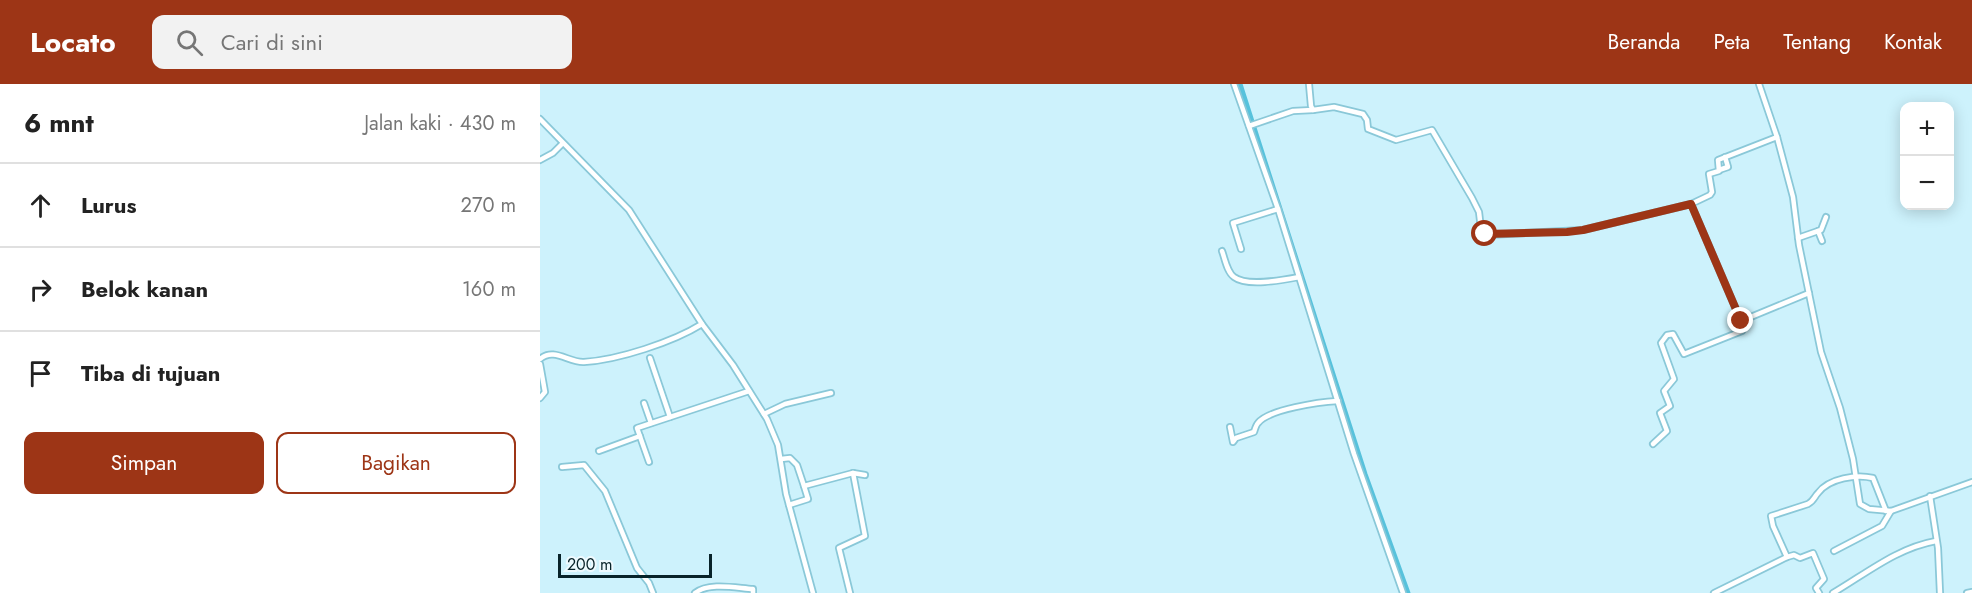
<!DOCTYPE html>
<html lang="id">
<head>
<meta charset="utf-8">
<style>
  :root { --surface:#fff; --page:#f2f2f2; --text:#222; --muted:#767676; --line:#e0e0e0; --accent:#9d3516 }
  body { margin:0; font-family:Jost,sans-serif; background:var(--page); color:var(--text) }
  .controls { position:absolute; right:18px; top:18px; display:grid; overflow:hidden; border-radius:12px; box-shadow:0 3px 15px #0003 }
  .controls button { width:54px; height:54px; display:grid; place-items:center; padding:0; border:0; border-bottom:2px solid var(--line); background:var(--surface); color:var(--text); font:30px sans-serif }
  .scale { position:absolute; left:18px; bottom:15px; width:154px; box-sizing:border-box; padding-left:6px; border:3px solid #082329; border-top:0; font-size:16px; line-height:21px; white-space:nowrap; color:#082329; -webkit-text-stroke:4px #eefafe; paint-order:stroke }
  .stop { position:absolute; width:18px; height:18px; margin:-14px; border:4px solid #9d3516; border-radius:50%; background:#fff }
  .stop.end { background:#9d3516; border-color:#fff; box-shadow:0 2px 6px #0008 }
  .list { margin:0; padding:0; list-style:none }
  h2 { display:flex; justify-content:space-between; align-items:center; height:78px; margin:0; padding:0 24px; font-size:26px }
  h2 small { font-size:20px; font-weight:400; color:var(--muted) }
  .list li { display:grid; grid-template-columns:39px 1fr auto; gap:18px; align-items:center; box-sizing:border-box; height:84px; padding:0 24px; border-top:2px solid var(--line) }
  .list b { display:block; font-size:22px; white-space:nowrap }
  .list em { font-size:20px; font-style:normal; color:var(--muted) }
  .actions { display:flex; gap:12px; padding:18px 24px }
  .actions a { flex:1; padding:14px 0; border:2px solid var(--accent); border-radius:12px; text-align:center; font-size:21px; color:var(--accent) }
  .actions .main { background:var(--accent); color:#fff }
  .icon { flex:none; width:33px; height:33px; fill:none; stroke:currentColor; stroke-width:2; stroke-linecap:round; stroke-linejoin:round }
  .map { position:relative; flex:none; width:1432px; height:509px; overflow:hidden }
  header { display:flex; align-items:center; gap:36px; box-sizing:border-box; height:84px; padding:0 30px; background:var(--accent); color:#fff }
  header strong { font-size:28px }
  nav { display:flex; gap:33px; margin-inline-start:auto; font-size:21px }
  .search { width:420px; height:54px; background:var(--page); display:flex; align-items:center; gap:15px; box-sizing:border-box; padding:0 21px; border-radius:12px; color:var(--muted); font-size:22px }
  main { display:flex }
  aside { flex:1; background:var(--surface) }
  .map>svg:first-child { display:block }
  .lines { fill:none; stroke-linecap:round; stroke-linejoin:round }
  .canal { stroke:#57c2dc; stroke-width:5 }
  .minor-casing { stroke:#8ac8d8; stroke-width:8 }
  .minor { stroke:#fff; stroke-width:4.5 }
  .route { stroke:#9d3516; stroke-width:8 }
</style>
</head>
<body>
<header>
<strong>Locato</strong>
<div class="search"><svg class="icon" aria-label="search" viewBox="0 0 24 24"><circle cx="10" cy="10" r="6"/><path d="M15 15l6 6"/></svg>Cari di sini</div>
<nav><a>Beranda</a><a>Peta</a><a>Tentang</a><a>Kontak</a></nav>
</header>
<main>
<aside>
<h2>6 mnt<small>Jalan kaki · 430 m</small></h2>
<ul class="list">
<li><svg class="icon" aria-label="ahead" viewBox="0 0 24 24"><path d="M12 20V5M6 11l6-6 6 6"/></svg><div><b>Lurus</b></div><em>270 m</em></li>
<li><svg class="icon" aria-label="right" viewBox="0 0 24 24"><path d="M7 20v-9h11M14 6l5 5-5 5"/></svg><div><b>Belok kanan</b></div><em>160 m</em></li>
<li><svg class="icon" aria-label="arrive" viewBox="0 0 24 24"><path d="M6 21V4h12l-3 4 3 4H6"/></svg><div><b>Tiba di tujuan</b></div></li>
</ul>
<div class="actions"><a class="main">Simpan</a><a>Bagikan</a></div>
</aside>
<div class="map">
<svg width="1432" height="509" viewBox="0 0 1432 509">
  <rect width="100%" height="100%" fill="#cdf2fc"/>
  <g class="lines">
    <!-- canal -->
    <path class="canal" d="M700 0 825 390 868 509"/>
    <defs>
      <g id="minor">
        <path d="M694 0 738 125 814 370 863 509"/>
        <path d="M769 0 771 22 773 26 794 23 823 30 827 36 828 45 856 56 892 46 932 114 939 128 941 145 942 148 948 151 1043 146 1151 120 1170 111 1172 108 1169 90 1179 87 1178 76 1237 53"/>
        <path d="M1219 0 1237 53 1253 113 1259 161 1281 268 1300 324 1313 375 1320 420 1329 425 1351 427 1432 398"/>
        <path d="M0 35 89 126 162 240 193 281 227 335 238 361 246 410 273 509"/>
        <path d="M709 42 753 27 773 26"/>
        <path d="M0 76 13 69 22 60"/>
        <path d="M1179 86 1188 83 1185 73"/>
        <path d="M1151 120 1201 237 1269 209"/>
        <path d="M1278 147 1282 157"/>
        <path d="M1258 154 1281 146 1286 133"/>
        <path d="M701 165 693 139 738 125"/>
        <path d="M682 167C685 175 687 188 694 193 707 203 743 196 759 193"/>
        <path d="M110 274 130 333"/>
        <path d="M0 275C14 263 29 279 44 278 78 276 133 258 162 240"/>
        <path d="M0 280 5 308 0 314"/>
        <path d="M104 319 111 339"/>
        <path d="M224 330 245 320 291 309"/>
        <path d="M690 343 693 358 696 354 714 348C715 345 716 341 718 339 729 325 780 318 798 317"/>
        <path d="M1113 360 1127 347 1120 329 1130 322 1124 307 1134 295 1121 259 1127 251 1133 250 1144 270 1202 247 1201 237"/>
        <path d="M59 367 100 352"/>
        <path d="M241 375 250 374 257 381 264 402 313 389 325 391"/>
        <path d="M109 378 97 344 209 307"/>
        <path d="M22 383 44 381 65 407 97 484 109 499 113 509"/>
        <path d="M1390 412 1398 464 1400 509"/>
        <path d="M249 421 268 415 264 402"/>
        <path d="M1294 467 1342 442 1351 427"/>
        <path d="M1247 473 1233 442 1231 432 1268 420C1274 417 1274 413 1278 409 1289 394 1317 390 1333 394L1346 427"/>
        <path d="M155 509C169 498 196 504 213 505V509"/>
        <path d="M310 509 299 464 325 452 313 389"/>
        <path d="M1174 509 1247 473 1254 471 1260 474 1273 469 1284 495 1276 504 1279 509"/>
        <path d="M1293 509C1327 489 1357 464 1396 457"/>
        <path d="M1427 509 1432 508"/>
      </g>
    </defs>
    <!-- minor casing -->
    <use href="#minor" class="minor-casing"/>
    <!-- minor -->
    <use href="#minor" class="minor"/>
  </g>
  <g class="lines">
    <!-- route -->
    <path class="route" d="M945 150 1027 148 1043 146 1151 120 1201 237"/>
  </g>
</svg>
<div class="controls">
<button>+</button>
<button>−</button>
</div>
<div class="scale">200 m</div>
<div class="stop" style="left:945px;top:150px"></div>
<div class="stop end" style="left:1201px;top:237px"></div>
</div>
</main>
</body>
</html>
